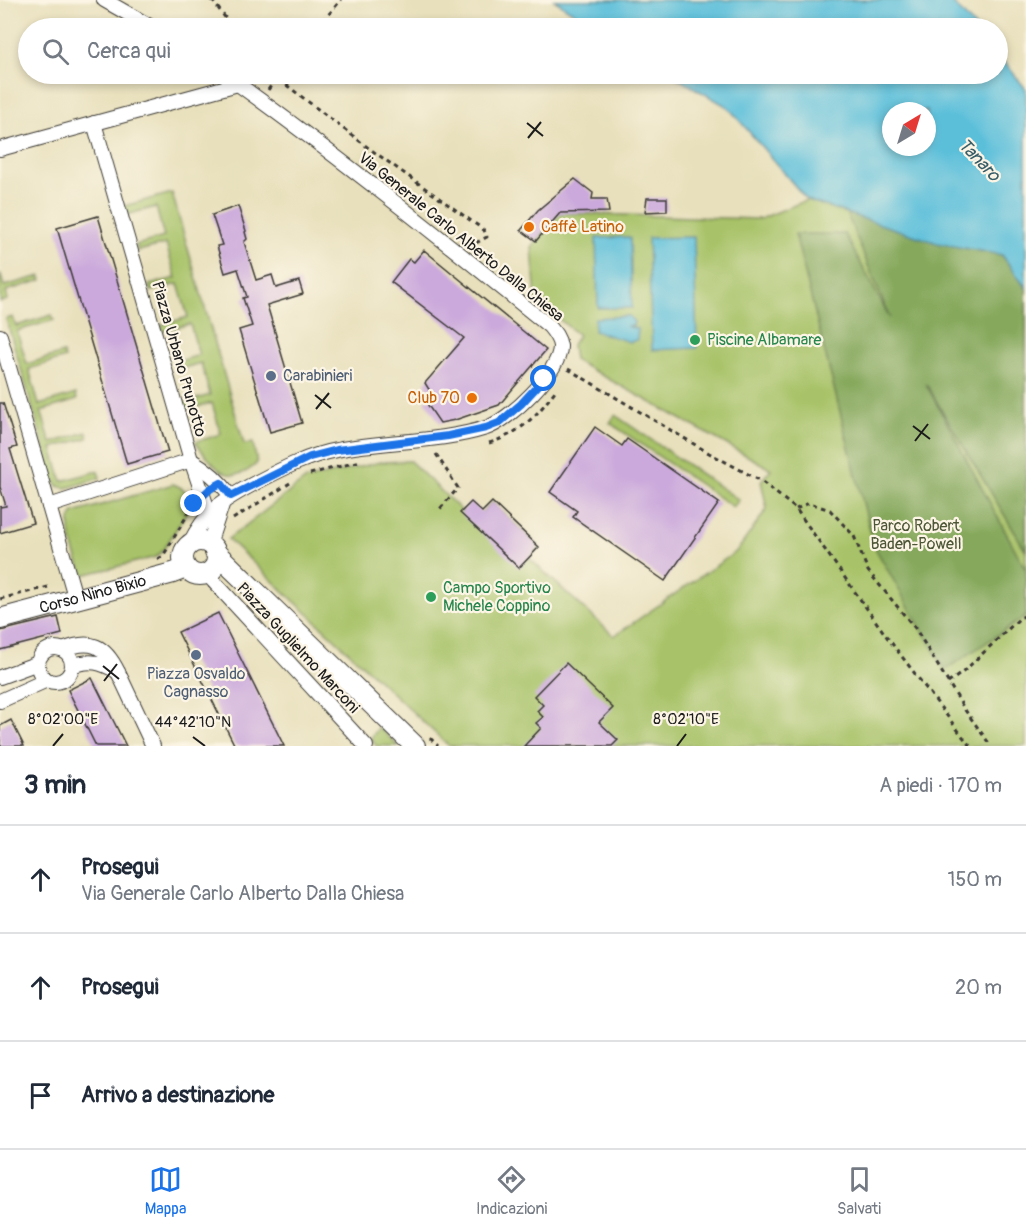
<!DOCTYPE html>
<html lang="it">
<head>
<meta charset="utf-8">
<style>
  :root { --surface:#fff; --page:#f6f6f7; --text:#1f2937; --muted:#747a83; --line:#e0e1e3; --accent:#1a73e8 }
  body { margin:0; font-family:Pangolin,sans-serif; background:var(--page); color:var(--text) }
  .compass { position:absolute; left:882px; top:102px; width:54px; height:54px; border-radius:50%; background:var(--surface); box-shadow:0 3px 9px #0003; rotate:38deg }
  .stop { position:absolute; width:18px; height:18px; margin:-14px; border:4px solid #1a73e8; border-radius:50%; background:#fff }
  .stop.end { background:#1a73e8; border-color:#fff; box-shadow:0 2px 6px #0008 }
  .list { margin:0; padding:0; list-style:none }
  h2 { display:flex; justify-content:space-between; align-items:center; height:78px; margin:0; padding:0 24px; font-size:26px }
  h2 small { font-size:20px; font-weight:400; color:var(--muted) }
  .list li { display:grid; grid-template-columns:39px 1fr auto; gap:18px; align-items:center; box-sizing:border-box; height:108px; padding:0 24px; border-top:2px solid var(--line) }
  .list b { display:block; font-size:22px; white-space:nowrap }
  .list p { margin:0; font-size:20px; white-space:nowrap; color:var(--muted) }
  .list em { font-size:20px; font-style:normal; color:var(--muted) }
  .icon { flex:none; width:33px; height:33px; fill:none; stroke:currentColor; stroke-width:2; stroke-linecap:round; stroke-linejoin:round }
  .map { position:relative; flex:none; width:1026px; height:746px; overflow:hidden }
  .search { position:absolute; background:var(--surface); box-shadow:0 3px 9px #0003; left:18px; right:18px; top:18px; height:66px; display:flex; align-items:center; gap:15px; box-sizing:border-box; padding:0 21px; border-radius:33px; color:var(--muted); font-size:22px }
  .sheet { height:402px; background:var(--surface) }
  nav { display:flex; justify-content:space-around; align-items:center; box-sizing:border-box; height:84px; border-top:2px solid var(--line); background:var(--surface); font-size:16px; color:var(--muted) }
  nav a { display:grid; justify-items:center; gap:3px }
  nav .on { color:var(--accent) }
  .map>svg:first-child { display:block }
  .green { fill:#a7c268; stroke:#626f42; stroke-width:1.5 }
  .forest { fill:#85a85c; stroke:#50623c; stroke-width:1.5 }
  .water { fill:#5cbfda; stroke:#3c6e7b; stroke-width:1.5; fill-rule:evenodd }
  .building { fill:#cba9dc }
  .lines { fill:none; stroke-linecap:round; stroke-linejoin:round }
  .street-casing { stroke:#3b3934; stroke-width:16 }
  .secondary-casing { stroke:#3b3934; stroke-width:22 }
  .path { stroke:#3b3934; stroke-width:3; stroke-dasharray:4.5 4.5; stroke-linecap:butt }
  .street { stroke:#fff; stroke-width:14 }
  .secondary { stroke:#fff; stroke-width:20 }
  .route { stroke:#1a73e8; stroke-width:8 }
  .ticks { fill:none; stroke:#1c1c1c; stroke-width:2 }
  .food-dot { fill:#e8710a; stroke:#fcf5e5; stroke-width:2 }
  .leisure-dot { fill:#2e9e5b; stroke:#fcf5e5; stroke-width:2 }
  .service-dot { fill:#5c6f8a; stroke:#fcf5e5; stroke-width:2 }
  .labels { text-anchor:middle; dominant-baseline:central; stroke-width:4.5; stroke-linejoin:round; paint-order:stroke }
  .food-label { font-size:16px; fill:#c56008; stroke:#fcf5e5; text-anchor:start }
  .street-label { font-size:16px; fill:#1c1c1c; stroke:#fcf5e5 }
  .leisure-label { font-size:16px; fill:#27864d; stroke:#fcf5e5; text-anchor:start }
  .service-label { font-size:16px; fill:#4e5e75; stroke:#fcf5e5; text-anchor:start }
  .park-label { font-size:16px; fill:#4d5637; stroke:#fcf5e5 }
  .water-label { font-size:18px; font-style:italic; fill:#365d68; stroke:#fcf5e5 }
  .ticks-label { font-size:15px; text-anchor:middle; fill:#1c1c1c; stroke:#fcf5e5; stroke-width:4.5; stroke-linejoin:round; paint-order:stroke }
</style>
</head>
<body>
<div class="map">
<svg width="1026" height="746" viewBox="0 0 1026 746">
  <rect width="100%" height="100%" fill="#fcf5e5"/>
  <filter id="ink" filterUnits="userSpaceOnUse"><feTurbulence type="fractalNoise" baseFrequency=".0167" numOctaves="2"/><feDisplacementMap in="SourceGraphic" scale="12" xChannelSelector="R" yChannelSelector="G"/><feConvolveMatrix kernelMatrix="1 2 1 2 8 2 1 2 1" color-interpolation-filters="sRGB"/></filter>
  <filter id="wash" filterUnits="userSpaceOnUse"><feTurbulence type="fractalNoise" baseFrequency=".008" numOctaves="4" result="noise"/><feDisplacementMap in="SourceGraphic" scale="24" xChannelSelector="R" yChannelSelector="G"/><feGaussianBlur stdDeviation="1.35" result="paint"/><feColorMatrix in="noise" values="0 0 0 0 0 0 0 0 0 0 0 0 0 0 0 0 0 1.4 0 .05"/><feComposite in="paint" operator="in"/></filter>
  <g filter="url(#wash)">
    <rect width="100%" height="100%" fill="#e8e0bc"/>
    <!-- green -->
    <g class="green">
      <path d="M172 193 244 444 253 443 257 463C253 468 250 469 245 472 221 483 209 458 195 442L221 434 212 403 185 410 183 403 210 395 201 363 176 370 174 363 199 355 190 324 163 331 161 325 188 317 178 284 151 291 149 285 176 278 166 244 138 251 136 245 164 237 156 207 126 215 124 206Z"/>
      <path d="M807 200 1002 255 1026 288V746H449L228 539 305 480 380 462 410 461 462 511 482 512 492 502 539 547 529 558 614 636 737 551 767 509 761 481 771 469 574 360 572 345 578 335 536 300 532 247 559 213 760 219Z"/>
      <path d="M0 273 4 286 41 276 42 280 6 291 8 300 0 302Z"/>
      <path d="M52 315 54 320 17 331 27 364 63 353 65 358 29 369 39 405 76 394 77 400 41 411 51 443 87 432 88 438 52 448 62 481 98 471 100 478 67 488 58 486 54 480 6 319 13 317 16 326Z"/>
      <path d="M615 415 739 500 733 507 610 423Z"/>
      <path d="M173 484C184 488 192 494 190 507L164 549 156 557 83 575C78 560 62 525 74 513Z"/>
      <path d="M379 727 398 746H376L371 738Z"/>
    </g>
    <!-- forest -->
    <path class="forest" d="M846 212 1002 255 1026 288V551L926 384 1026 570V616L945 670 874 546 795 234H845L890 318Z"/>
    <!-- water -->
    <g class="water">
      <path d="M554 0H950L976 28H597Z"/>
      <path d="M998 54 1026 89V288L1002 255 937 243 807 200 728 107 670 74H998ZM891 111H927V147H891Z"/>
      <path d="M630 237 632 308H598L596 238Z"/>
      <path d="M694 237 697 348 652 350 648 238Z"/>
      <path d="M629 316 634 322 633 326H626L638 329 637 340 630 342 594 331 595 318Z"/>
    </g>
    <g id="blocks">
      <!-- building -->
      <g class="building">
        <path d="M575 179 593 193 592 199H607L609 212 560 213 536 241 521 230 538 210Z"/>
        <path d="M647 198H667V211L645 212Z"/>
        <path d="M238 206 246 231 245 232 247 239 244 242 256 280 272 275 276 288 299 281 303 294 267 305 302 423 270 432 239 330 252 326 243 298 247 297 238 269 225 273 217 246 222 245 212 215Z"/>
        <path d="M98 216 168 452 127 464 57 228Z"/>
        <path d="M424 250 546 350 499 405 455 420 440 423 425 401 433 396 425 383 464 338 391 282 409 259 414 262Z"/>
        <path d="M0 403H3L17 447 10 449 33 523 0 533V507L6 506 0 487Z"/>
        <path d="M595 427 622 446 627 439 719 503 665 581 573 517 577 511 550 492Z"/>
        <path d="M471 502 482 512 492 502 539 547 519 568 460 513Z"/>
        <path d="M218 613 284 746H235L178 632Z"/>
        <path d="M58 617 62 634 0 650V631Z"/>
        <path d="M566 663 613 708 599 722 618 740 612 746H524L541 728 536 723 543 717 537 711 543 705 534 696Z"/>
        <path d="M92 678 126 746H96L68 690Z"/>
        <path d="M11 720 24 746H0V726Z"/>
      </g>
    </g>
  </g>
  <g filter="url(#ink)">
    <use href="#blocks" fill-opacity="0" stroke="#3b3934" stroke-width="1.5"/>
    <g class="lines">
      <defs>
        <g id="street">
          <path d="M104 0 153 28"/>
          <path d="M94 123 191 460 209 513"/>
          <path d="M0 149 238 84"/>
          <path d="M0 336 76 600"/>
          <path d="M191 460C208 470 219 480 231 496"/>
          <path d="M49 506 191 460"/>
          <path d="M209 544 222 505"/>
          <path d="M189 545C206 510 223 500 257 482 282 469 309 455 337 450 386 440 438 443 486 428 509 421 561 371 560 346 559 338 554 332 549 326 443 240 335 153 224 74"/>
          <path d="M206 573 366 746"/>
          <circle cx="55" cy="665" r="17"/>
          <path d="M63 650C90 638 105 645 118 672 101 662 90 659 72 666"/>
          <path d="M118 672 153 746"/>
          <path d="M0 677 38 663"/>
          <path d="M0 701 47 680"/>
        </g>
        <g id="secondary">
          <circle cx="200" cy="558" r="17"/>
          <path d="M215 552 415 746"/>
          <path id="s1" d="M0 619 173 573 186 568"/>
        </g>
      </defs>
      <!-- street casing -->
      <use href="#street" class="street-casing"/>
      <!-- secondary casing -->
      <use href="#secondary" class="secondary-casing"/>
      <!-- path -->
      <g class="path">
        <path d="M212 0 233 28"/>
        <path d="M317 28 341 0"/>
        <path d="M272 74 370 149 484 230 487 237 470 246"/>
        <path d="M268 90 279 74"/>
        <path d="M568 369 709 453 761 481 796 509 887 637 970 746"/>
        <path d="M489 443C520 434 539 414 557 388"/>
        <path d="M436 454 458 488 439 510"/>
        <path d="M310 474 361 461"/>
        <path d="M796 509 809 503 830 510 854 536 868 571 915 628 965 710 991 746"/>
        <path d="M233 519 290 483"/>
        <path d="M158 559 163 556 192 507"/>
        <path d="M0 599 48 587"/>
        <path d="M948 683 963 672 1021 617 1026 616"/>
        <path d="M430 738 438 746"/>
      </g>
      <!-- street -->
      <use href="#street" class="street"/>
      <!-- secondary -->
      <use href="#secondary" class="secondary"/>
    </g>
  </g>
  <g class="lines" filter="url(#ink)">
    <!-- route -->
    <path class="route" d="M194 504 210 489 221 483 231 496 310 457 337 450 448 436 486 428 499 423 521 404 544 379"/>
  </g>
  <!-- ticks -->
  <path class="ticks" d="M527 123 543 136M528 138 541 122M315 395 331 408M316 409 329 393M913 426 930 439M915 441 928 424M103 666 119 679M104 681 117 664M193 737 205 746M53 746 63 734M677 746 686 734"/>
  <!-- markers -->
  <g class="food-dot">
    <circle cx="529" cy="227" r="6"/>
    <circle cx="472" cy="398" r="6"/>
  </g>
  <g class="leisure-dot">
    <circle cx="695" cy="340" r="6"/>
    <circle cx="431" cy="597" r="6"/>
  </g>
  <g class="service-dot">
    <circle cx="271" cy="376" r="6"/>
    <circle cx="196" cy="655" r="6"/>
  </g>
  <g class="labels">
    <!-- food labels -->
    <g class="food-label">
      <text x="541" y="227">Caffè Latino</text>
      <text x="460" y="398" text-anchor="end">Club 70</text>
    </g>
    <!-- street labels -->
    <g class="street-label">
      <text transform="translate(461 237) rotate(39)">Via Generale Carlo Alberto Dalla Chiesa</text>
      <text transform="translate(179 359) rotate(74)">Piazza Urbano Prunotto</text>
      <text stroke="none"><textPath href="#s1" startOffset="96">Corso Nino Bixio</textPath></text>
      <text transform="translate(298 648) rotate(47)">Piazza Guglielmo Marconi</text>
    </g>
    <!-- leisure labels -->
    <g class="leisure-label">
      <text x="707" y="340">Piscine Albamare</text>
      <text x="443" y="588">Campo Sportivo<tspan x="443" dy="18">Michele Coppino</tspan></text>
    </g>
    <!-- service labels -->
    <g class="service-label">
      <text x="283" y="376">Carabinieri</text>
      <text x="196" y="674" text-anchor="middle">Piazza Osvaldo<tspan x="196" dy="18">Cagnasso</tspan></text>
    </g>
    <!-- park labels -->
    <g class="park-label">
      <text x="916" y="526">Parco Robert<tspan x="916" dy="18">Baden-Powell</tspan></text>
    </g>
    <!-- water labels -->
    <g class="water-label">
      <text transform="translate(979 160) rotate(46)">Tanaro</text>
    </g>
  </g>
  <g class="ticks-label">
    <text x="63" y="724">8°02'00"E</text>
    <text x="686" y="724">8°02'10"E</text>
    <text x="193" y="727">44°42'10"N</text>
  </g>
</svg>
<svg class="compass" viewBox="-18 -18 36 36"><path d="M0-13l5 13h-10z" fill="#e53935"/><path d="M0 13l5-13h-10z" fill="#747a83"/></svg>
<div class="stop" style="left:544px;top:379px"></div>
<div class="stop end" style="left:194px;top:504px"></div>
<div class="search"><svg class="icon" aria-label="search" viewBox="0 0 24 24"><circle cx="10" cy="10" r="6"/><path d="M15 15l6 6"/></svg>Cerca qui</div>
</div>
<section class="sheet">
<h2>3 min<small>A piedi · 170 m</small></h2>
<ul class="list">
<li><svg class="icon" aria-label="ahead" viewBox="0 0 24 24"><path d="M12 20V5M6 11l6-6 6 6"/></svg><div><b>Prosegui</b><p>Via Generale Carlo Alberto Dalla Chiesa</p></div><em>150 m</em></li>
<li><svg class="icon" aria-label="ahead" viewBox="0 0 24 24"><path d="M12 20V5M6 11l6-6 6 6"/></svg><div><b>Prosegui</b></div><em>20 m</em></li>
<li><svg class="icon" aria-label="arrive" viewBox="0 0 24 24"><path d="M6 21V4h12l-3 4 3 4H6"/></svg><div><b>Arrivo a destinazione</b></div></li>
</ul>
</section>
<nav>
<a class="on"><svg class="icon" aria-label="map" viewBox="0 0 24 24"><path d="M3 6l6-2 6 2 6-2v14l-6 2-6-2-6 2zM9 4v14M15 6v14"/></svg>Mappa</a>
<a><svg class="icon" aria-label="directions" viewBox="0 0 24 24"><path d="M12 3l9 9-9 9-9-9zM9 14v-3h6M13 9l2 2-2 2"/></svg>Indicazioni</a>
<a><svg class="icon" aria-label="saved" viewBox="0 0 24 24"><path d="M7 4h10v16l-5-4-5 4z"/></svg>Salvati</a>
</nav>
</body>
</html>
